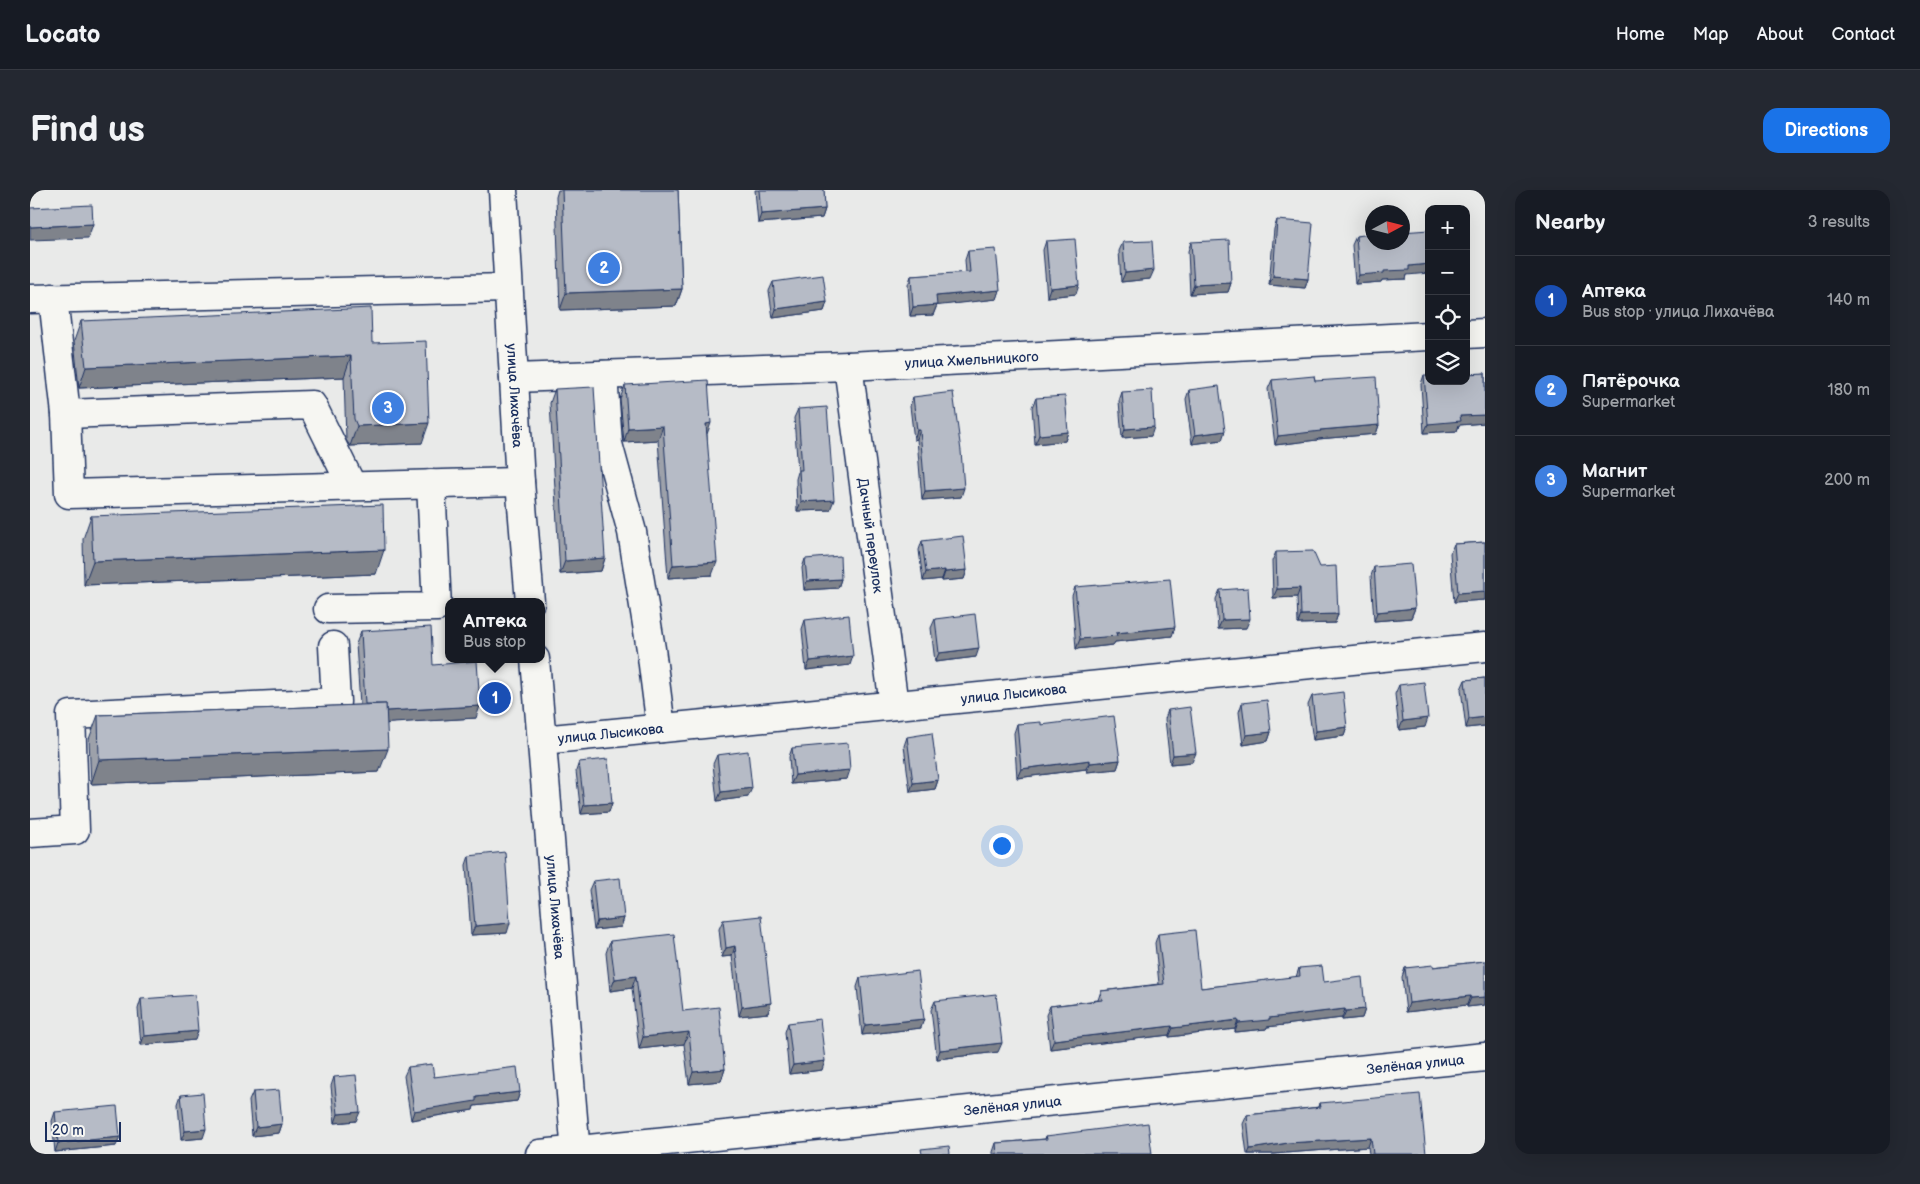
<!DOCTYPE html>
<html lang="en">
<head>
<meta charset="utf-8">
<style>
  :root { --surface:#171b24; --page:#242831; --text:#f1f3f6; --muted:#9ea1a6; --line:#363941; --accent:#1a73e8 }
  body { margin:0; font-family:"Balsamiq Sans",sans-serif; background:var(--page); color:var(--text) }
  .controls { position:absolute; right:15px; top:15px; display:grid; overflow:hidden; border-radius:10px; box-shadow:0 5px 20px #0002 }
  .controls button { width:45px; height:45px; display:grid; place-items:center; padding:0; border:0; border-bottom:1px solid var(--line); background:var(--surface); color:var(--text); font:25px sans-serif }
  .compass { position:absolute; left:1335px; top:15px; width:45px; height:45px; border-radius:50%; background:var(--surface); box-shadow:0 5px 20px #0002; rotate:83deg }
  .scale { position:absolute; left:15px; bottom:12px; width:76px; box-sizing:border-box; padding-left:5px; border:2px solid #1b2f5e; border-top:0; font-size:14px; line-height:18px; white-space:nowrap; color:#1b2f5e; -webkit-text-stroke:4px #f6f6f2; paint-order:stroke }
  .you { position:absolute; left:971px; top:655px; width:18px; height:18px; margin:-12px; border:4px solid #fff; border-radius:50%; background:#1a73e8; box-shadow:0 0 0 8px #1a73e833 }
  .badge { display:grid; place-items:center; width:32px; height:32px; border-radius:50%; background:var(--accent); color:#fff; font-size:16px; font-weight:700 }
  .pin { position:absolute; translate:-50% -50%; border:2px solid #fff; box-shadow:0 1px 5px #0006 }
  .popup { position:absolute; left:415px; top:408px; width:100px; height:65px; box-sizing:border-box; display:grid; place-content:center; border-radius:10px; background:var(--surface); filter:drop-shadow(0 1px 4px #0005); font-size:16px; white-space:nowrap; color:var(--muted) }
  .popup b { font-size:19px; color:var(--text) }
  .popup::after { content:''; position:absolute; left:50%; top:100%; margin-left:-10px; border:10px solid transparent; border-top-color:var(--surface) }
  .list { margin:0; padding:0; list-style:none }
  h2 { display:flex; justify-content:space-between; align-items:center; height:65px; margin:0; padding:0 20px; font-size:21px }
  h2 small { font-size:16px; font-weight:400; color:var(--muted) }
  .list li { display:grid; grid-template-columns:32px 1fr auto; gap:15px; align-items:center; box-sizing:border-box; height:90px; padding:0 20px; border-top:1px solid var(--line) }
  .list b { display:block; font-size:19px; white-space:nowrap }
  .list p { margin:0; font-size:16px; white-space:nowrap; color:var(--muted) }
  .list em { font-size:16px; font-style:normal; color:var(--muted) }
  .icon { flex:none; width:28px; height:28px; fill:none; stroke:currentColor; stroke-width:2; stroke-linecap:round; stroke-linejoin:round }
  .map { position:relative; flex:none; width:1455px; height:964px; overflow:hidden; border-radius:15px }
  header { display:flex; align-items:center; gap:30px; box-sizing:border-box; height:70px; padding:0 25px; background:var(--surface); border-bottom:1px solid var(--line) }
  header strong { font-size:24px }
  nav { display:flex; gap:28px; margin-inline-start:auto; font-size:18px }
  .intro { display:flex; align-items:center; justify-content:space-between; box-sizing:border-box; height:120px; padding:0 30px }
  h1 { margin:0; font-size:35px }
  .button { padding:12px 22px; border-radius:15px; background:var(--accent); color:#fff; font-size:18px; font-weight:700 }
  main { display:flex; gap:30px; padding:0 30px }
  aside { flex:1; background:var(--surface); border-radius:15px; box-shadow:0 5px 20px #0002 }
  .map>svg:first-child { display:block }
  .lines { fill:none; stroke-linecap:round; stroke-linejoin:round }
  .minor-casing { stroke:#1b2f5e; stroke-width:31 }
  .major-casing { stroke:#1b2f5e; stroke-width:31 }
  .minor { stroke:#f6f6f2; stroke-width:28 }
  .major { stroke:#f6f6f2; stroke-width:28 }
  .wall { fill:#9da1aa; stroke:#1b2f5e }
  .shaded-wall { fill:#7f838b; stroke:#1b2f5e }
  .building { fill:#b6bbc6; stroke:#1b2f5e }
  .labels { text-anchor:middle; dominant-baseline:central; stroke-width:4; stroke-linejoin:round; paint-order:stroke }
  .street-label { font-size:14px; fill:#1b2f5e; stroke:#f6f6f2 }
</style>
</head>
<body>
<header>
<strong>Locato</strong>
<nav><a>Home</a><a>Map</a><a>About</a><a>Contact</a></nav>
</header>
<div class="intro"><h1>Find us</h1><a class="button">Directions</a></div>
<main>
<div class="map">
<svg width="1455" height="964" viewBox="0 0 1455 964">
  <rect width="100%" height="100%" fill="#e9eae9"/>
  <filter id="ink" filterUnits="userSpaceOnUse"><feTurbulence type="fractalNoise" baseFrequency=".02" numOctaves="2"/><feDisplacementMap in="SourceGraphic" scale="10" xChannelSelector="R" yChannelSelector="G"/><feConvolveMatrix kernelMatrix="1 2 1 2 8 2 1 2 1" color-interpolation-filters="sRGB"/></filter>
  <g filter="url(#ink)">
    <g class="lines">
      <defs>
        <g id="minor">
          <path d="M23 108 36 224 39 304 490 292"/>
          <path d="M0 109 478 98"/>
          <path d="M1436 144 1455 143"/>
          <path id="s1" d="M818 176 864 515"/>
          <path d="M573 185 578 254 602 342 621 459 631 538"/>
          <path id="s2" d="M484 188 818 176 1399 146"/>
          <path d="M36 224 282 215 322 296"/>
          <path d="M298 419 407 417 401 294"/>
          <path id="s3" d="M512 550 1455 457"/>
          <path d="M0 643 45 640 41 525 306 512 303 456"/>
          <path id="s4" d="M510 964 1455 867"/>
        </g>
        <g id="major">
          <path id="s5" d="M473 0 490 292 500 412"/>
          <path id="s6" d="M505 469 546 964"/>
        </g>
      </defs>
      <!-- minor casing -->
      <use href="#minor" class="minor-casing"/>
      <!-- major casing -->
      <use href="#major" class="major-casing"/>
      <!-- minor -->
      <use href="#minor" class="minor"/>
      <!-- major -->
      <use href="#major" class="major"/>
    </g>
    <!-- wall -->
    <g class="wall">
      <path d="M528 0H648L652 99 646 116 530 120 526 7Z"/>
      <path d="M725 0H794L795 19 792 28 728 33Z"/>
      <path d="M1247 30 1278 89 1275 98 1239 95 1244 39Z"/>
      <path d="M1326 46 1377 85 1376 89 1352 90 1351 92 1325 94 1322 55Z"/>
      <path d="M1016 51 1046 104 1017 107 1013 60Z"/>
      <path d="M1093 52 1120 89 1091 92 1089 61Z"/>
      <path d="M1161 52 1201 93 1198 102 1160 104 1158 61Z"/>
      <path d="M938 61 970 100 967 109 907 115 903 125 880 126 878 95 881 86 936 83 935 70Z"/>
      <path d="M743 92 797 112 794 121 743 128 739 101Z"/>
      <path d="M51 131 342 153 392 253 320 256 316 250 314 187 49 198 44 151Z"/>
      <path d="M1455 183V233L1429 235 1427 241 1394 243 1391 194 1394 185 1399 191Z"/>
      <path d="M1242 190 1285 191 1349 235 1346 244 1288 249 1287 250 1245 255 1238 199Z"/>
      <path d="M595 195 677 245 682 385 638 388 628 250 594 252 590 209Z"/>
      <path d="M525 199 575 368 571 381 530 384 520 213Z"/>
      <path d="M1159 200 1192 250 1162 254 1156 209Z"/>
      <path d="M1092 202 1121 246 1092 248 1089 211Z"/>
      <path d="M883 207 931 307 892 310 887 249 884 250 880 216Z"/>
      <path d="M1006 208 1038 242 1035 251 1005 254 1002 217Z"/>
      <path d="M768 219 800 320 767 321 766 289 768 282 764 228Z"/>
      <path d="M61 326 346 384 54 395 53 349Z"/>
      <path d="M892 351 937 380 934 389 912 391V389L893 391 889 360Z"/>
      <path d="M1455 352V410L1424 412 1420 363 1424 354Z"/>
      <path d="M1246 362 1308 424 1305 433 1268 434 1267 407 1243 408 1242 371Z"/>
      <path d="M775 369 811 389 808 398 774 400 772 378Z"/>
      <path d="M1344 377 1385 418 1381 428 1344 431 1341 386Z"/>
      <path d="M1045 397 1142 446 1085 452 1083 455 1046 459 1042 406Z"/>
      <path d="M1190 400 1216 438 1188 439 1186 409Z"/>
      <path d="M905 429 946 467 905 472 901 438Z"/>
      <path d="M775 430 820 475 776 480 772 439Z"/>
      <path d="M331 441 403 475 446 528 357 533 349 582 61 594 59 549 68 525 330 515 326 454Z"/>
      <path d="M1455 488V536L1436 538 1431 499 1435 490Z"/>
      <path d="M1369 495 1395 537 1369 540 1365 504Z"/>
      <path d="M1282 506 1317 537 1314 546 1283 550 1278 515Z"/>
      <path d="M1212 513 1241 542 1238 551 1213 555 1209 522Z"/>
      <path d="M1138 520 1162 572 1140 574 1135 529Z"/>
      <path d="M987 534 1011 535 1090 570 1087 579 1057 582 1056 579 987 588 984 543Z"/>
      <path d="M877 547 908 590 905 599 880 602 874 556Z"/>
      <path d="M762 558 817 589 761 594 759 567Z"/>
      <path d="M687 565 718 607 687 611 683 574Z"/>
      <path d="M549 572 582 613 579 622 551 624 546 581Z"/>
      <path d="M439 666 477 743 441 745 436 675Z"/>
      <path d="M563 691 594 728 591 737 564 740 559 700Z"/>
      <path d="M693 730 741 813 738 823 709 826 702 766 692 767 689 739Z"/>
      <path d="M1128 744 1171 798 1266 787 1269 778 1294 792 1335 819 1332 828 1312 830V828L1237 837 1236 839 1205 842V839L1139 847V845L1020 859 1016 825 1020 816 1068 810 1071 801 1129 794 1125 753Z"/>
      <path d="M580 751 653 821 695 879 691 891 659 894 654 854 609 859 602 798 580 801 576 763Z"/>
      <path d="M1455 771V815L1437 817V815L1376 822 1372 787 1375 778 1403 777Z"/>
      <path d="M830 788 891 838 832 845 827 797Z"/>
      <path d="M111 809 165 850 111 855 108 819Z"/>
      <path d="M905 811 968 862 907 869 901 820Z"/>
      <path d="M758 833 792 880 759 884 755 842Z"/>
      <path d="M378 877 404 887 490 902 487 911 444 916 443 920 381 930 374 886Z"/>
      <path d="M304 887 326 931 305 933 301 896Z"/>
      <path d="M223 902 252 934 249 943 222 946 219 911Z"/>
      <path d="M151 905 173 948 151 950 148 914Z"/>
      <path d="M1290 913 1396 964H1339L1338 957 1255 963 1245 964H1217L1213 934 1217 925 1289 917Z"/>
      <path d="M25 922 86 956 25 962 22 931Z"/>
      <path d="M1016 946 1122 964H963V962L966 953 1015 949Z"/>
    </g>
    <!-- shaded-wall -->
    <g class="shaded-wall">
      <path d="M795 19 792 28 728 33 731 24Z"/>
      <path d="M63 34 58 48 0 50V37Z"/>
      <path d="M1399 74V83L1377 85 1376 89 1352 90 1351 92 1325 94 1329 85 1379 76Z"/>
      <path d="M1124 80 1120 89 1091 92 1095 83Z"/>
      <path d="M1243 86 1278 89 1275 98 1239 95Z"/>
      <path d="M1201 93 1198 102 1160 104 1164 95Z"/>
      <path d="M1049 95 1046 104 1017 107 1020 98Z"/>
      <path d="M652 99 646 116 530 120 536 103Z"/>
      <path d="M970 100 967 109 903 116 906 106Z"/>
      <path d="M797 112 794 121 743 128 746 119Z"/>
      <path d="M907 115 903 125 880 126 883 117Z"/>
      <path d="M321 166 314 187 49 198 56 177Z"/>
      <path d="M1455 225V233L1429 235 1427 241 1394 243 1398 234 1430 226Z"/>
      <path d="M399 233 392 253 320 256 327 236Z"/>
      <path d="M681 233 676 247V234Z"/>
      <path d="M1349 235 1346 244 1288 249 1287 250 1245 255 1248 246 1290 240Z"/>
      <path d="M633 236 628 250 594 252 598 238Z"/>
      <path d="M1124 237 1121 246 1092 248 1095 239Z"/>
      <path d="M887 240H890L887 249 884 250Z"/>
      <path d="M1195 241 1192 250 1162 254 1165 245Z"/>
      <path d="M1038 242 1035 251 1005 254 1009 245Z"/>
      <path d="M934 298 931 307 892 310 895 301Z"/>
      <path d="M804 310 800 320 767 321 771 312Z"/>
      <path d="M354 360 346 384 54 395 63 371Z"/>
      <path d="M575 368 571 381 530 384 535 371Z"/>
      <path d="M687 372 682 385 638 388 643 375Z"/>
      <path d="M915 380 912 389 893 391 896 382Z"/>
      <path d="M937 380 934 389 912 391 915 382Z"/>
      <path d="M811 389 808 398 774 400 777 391Z"/>
      <path d="M1270 398 1267 407 1243 408 1247 399Z"/>
      <path d="M1455 401V410L1424 412 1428 403Z"/>
      <path d="M1385 418 1381 428 1344 431 1347 422Z"/>
      <path d="M1308 424 1305 433 1268 434 1271 425Z"/>
      <path d="M1220 429 1216 438 1188 439 1192 430Z"/>
      <path d="M1145 437 1142 446 1085 452 1083 455 1046 459 1050 449 1086 443Z"/>
      <path d="M949 458 946 467 905 472 909 463Z"/>
      <path d="M823 466 820 475 776 480 780 471Z"/>
      <path d="M450 516 446 528 331 535 335 522Z"/>
      <path d="M1455 527V536L1436 538 1439 529Z"/>
      <path d="M1398 528 1395 537 1369 540 1373 531Z"/>
      <path d="M1317 537 1314 546 1283 550 1286 541Z"/>
      <path d="M1241 542 1238 551 1213 555 1216 545Z"/>
      <path d="M358 559 349 582 61 594 69 570Z"/>
      <path d="M1166 563 1162 572 1140 574 1143 565Z"/>
      <path d="M1060 570 1056 579 987 588 991 579Z"/>
      <path d="M1090 570 1087 579 1057 582 1060 573Z"/>
      <path d="M820 580 817 589 761 594 765 585Z"/>
      <path d="M908 590 905 599 880 602 883 593Z"/>
      <path d="M722 598 718 607 687 611 691 602Z"/>
      <path d="M582 613 579 622 551 624 554 615Z"/>
      <path d="M594 728 591 737 564 740 567 731Z"/>
      <path d="M480 733 477 743 441 745 445 736Z"/>
      <path d="M705 756 702 766 692 767 696 758Z"/>
      <path d="M606 786 602 798 580 801 585 789Z"/>
      <path d="M1440 806 1437 815 1376 822 1379 813Z"/>
      <path d="M1455 807V815L1437 817 1441 808Z"/>
      <path d="M741 813 738 823 709 826 712 817Z"/>
      <path d="M1315 819 1312 828 1237 837 1236 839 1205 842 1208 833 1239 828Z"/>
      <path d="M1335 819 1332 828 1312 830 1316 821Z"/>
      <path d="M894 829 891 838 832 845 835 835Z"/>
      <path d="M1208 830 1205 839 1139 847 1143 838Z"/>
      <path d="M1142 836 1139 845 1020 859 1024 850Z"/>
      <path d="M168 841 165 850 111 855 114 846Z"/>
      <path d="M659 842 654 854 609 859 613 847Z"/>
      <path d="M972 853 968 862 907 869 910 860Z"/>
      <path d="M795 871 792 880 759 884 763 875Z"/>
      <path d="M695 879 691 891 659 894 663 882Z"/>
      <path d="M490 902 487 911 444 916 443 920 381 930 384 921 446 907Z"/>
      <path d="M330 922 326 931 305 933 308 924Z"/>
      <path d="M252 934 249 943 222 946 226 937Z"/>
      <path d="M176 939 173 948 151 950 155 941Z"/>
      <path d="M90 947 86 956 25 962 28 953Z"/>
      <path d="M1341 948 1338 957 1255 963 1245 964H1218L1220 959 1258 953Z"/>
    </g>
    <!-- building -->
    <g class="building">
      <path d="M532 0H648L652 99 536 103Z"/>
      <path d="M729 0H794L795 19 731 24Z"/>
      <path d="M62 15 63 34 0 37V18Z"/>
      <path d="M1247 30 1283 33 1278 89 1243 86Z"/>
      <path d="M1399 40V74L1379 76V80L1354 81V83L1329 85 1326 46 1342 44V52H1372V42Z"/>
      <path d="M1045 49 1049 95 1020 98 1016 51Z"/>
      <path d="M1199 50 1201 93 1164 95 1161 52Z"/>
      <path d="M1122 51 1124 80 1095 83 1093 52Z"/>
      <path d="M966 59 970 100 906 106 907 115 883 117 881 86 940 82 938 61Z"/>
      <path d="M793 85 797 112 746 119 743 92Z"/>
      <path d="M341 118 342 153 396 151 399 233 327 236 324 229 321 166 56 177 51 131Z"/>
      <path d="M1455 183V225L1430 226 1431 231 1398 234 1394 185H1399V191H1436V184Z"/>
      <path d="M1284 186 1285 191 1346 187 1349 235 1290 240 1291 241 1248 246 1242 190Z"/>
      <path d="M678 190 681 233 676 234 687 372 643 375 633 236 598 238 595 195Z"/>
      <path d="M1189 196 1195 241 1165 245 1159 200Z"/>
      <path d="M564 197 575 368 535 371 525 199Z"/>
      <path d="M1122 200 1124 237 1095 239 1092 202Z"/>
      <path d="M923 202 931 261 934 298 895 301 890 240H887L883 207Z"/>
      <path d="M1035 206 1038 242 1009 245 1006 208Z"/>
      <path d="M797 217 804 310 771 312 769 280H772L768 219Z"/>
      <path d="M353 315 354 360 63 371 61 326Z"/>
      <path d="M933 346 937 380 915 382V380L896 382 892 351Z"/>
      <path d="M1455 352V401L1428 403 1424 354Z"/>
      <path d="M1283 361 1290 377 1306 376 1308 424 1271 425 1270 398 1247 399 1246 362Z"/>
      <path d="M810 366 811 389 777 391 775 369Z"/>
      <path d="M1381 374 1385 418 1347 422 1344 377Z"/>
      <path d="M1140 389 1145 437 1086 443 1087 446 1050 449 1045 397Z"/>
      <path d="M1218 398 1220 429 1192 430 1190 400Z"/>
      <path d="M945 424 949 458 909 463 905 429Z"/>
      <path d="M819 425 823 466 780 471 775 430Z"/>
      <path d="M401 437 403 475 447 471 450 516 356 521V514H335L331 441Z"/>
      <path d="M1455 488V527L1439 529 1435 490Z"/>
      <path d="M1394 492 1398 528 1373 531 1369 495Z"/>
      <path d="M1313 502 1317 537 1286 541 1282 506Z"/>
      <path d="M1237 510 1241 542 1216 545 1212 513Z"/>
      <path d="M356 514 358 559 69 570 68 525Z"/>
      <path d="M1160 517 1166 563 1143 565 1138 520Z"/>
      <path d="M1084 526 1090 570 1060 573V570L991 579 987 534 1011 532V535Z"/>
      <path d="M902 543 908 590 883 593 877 547Z"/>
      <path d="M818 553 820 580 765 585 762 558Z"/>
      <path d="M718 561 722 598 691 602 687 565Z"/>
      <path d="M578 569 582 613 554 615 549 572Z"/>
      <path d="M475 662 480 733 445 736 439 666Z"/>
      <path d="M590 688 594 728 567 731 563 691Z"/>
      <path d="M731 726 741 813 712 817 705 756 696 758 693 730Z"/>
      <path d="M1165 740 1171 798 1270 786 1269 778 1292 776 1294 792 1332 787 1335 819 1316 821 1315 819 1239 828V830L1208 833V830L1143 838 1142 836 1024 850 1020 816 1072 810 1071 801 1134 794 1128 744Z"/>
      <path d="M644 744 653 821 689 817 695 879 663 882 659 842 613 847 606 786 585 789 580 751Z"/>
      <path d="M1455 771V807L1441 808 1440 806 1379 813 1375 778 1403 775V777Z"/>
      <path d="M888 781 894 829 835 835 830 788Z"/>
      <path d="M966 804 972 853 910 860 905 811Z"/>
      <path d="M165 805 168 841 114 846 111 809Z"/>
      <path d="M790 829 795 871 763 875 758 833Z"/>
      <path d="M402 874 404 887 487 877 490 902 446 907V911L384 921 378 877Z"/>
      <path d="M326 885 330 922 308 924 304 887Z"/>
      <path d="M249 900 252 934 226 937 223 902Z"/>
      <path d="M173 903 176 939 155 941 151 905Z"/>
      <path d="M1390 904 1396 964H1343L1341 948 1258 953 1220 959 1217 925 1291 917 1290 913Z"/>
      <path d="M87 916 90 947 28 953 25 922Z"/>
      <path d="M1118 933 1122 964H967L966 953 1017 949 1016 946Z"/>
      <path d="M919 956 920 964H892L891 959Z"/>
    </g>
  </g>
  <g class="labels">
    <!-- street labels -->
    <g class="street-label">
      <text stroke="none"><textPath href="#s2" startOffset="458">улица Хмельницкого</textPath></text>
      <text stroke="none"><textPath href="#s5" startOffset="206">улица Лихачёва</textPath></text>
      <text stroke="none"><textPath href="#s1" startOffset="171">Дачный переулок</textPath></text>
      <text stroke="none"><textPath href="#s3" startOffset="474">улица Лысикова</textPath></text>
      <text stroke="none"><textPath href="#s3" startOffset="69">улица Лысикова</textPath></text>
      <text stroke="none"><textPath href="#s6" startOffset="249">улица Лихачёва</textPath></text>
      <text stroke="none"><textPath href="#s4" startOffset="880">Зелёная улица</textPath></text>
      <text stroke="none"><textPath href="#s4" startOffset="475">Зелёная улица</textPath></text>
    </g>
  </g>
</svg>
<div class="controls">
<button>+</button>
<button>−</button>
<button><svg class="icon" aria-label="locate" viewBox="0 0 24 24"><circle cx="12" cy="12" r="6"/><path d="M12 2v4M12 18v4M2 12h4M18 12h4"/></svg></button>
<button><svg class="icon" aria-label="layers" viewBox="0 0 24 24"><path d="M12 4l9 5-9 5-9-5zM3 14l9 5 9-5"/></svg></button>
</div>
<svg class="compass" viewBox="-18 -18 36 36"><path d="M0-13l5 13h-10z" fill="#e53935"/><path d="M0 13l5-13h-10z" fill="#9ea1a6"/></svg>
<div class="scale">20 m</div>
<div class="you"></div>
<div class="pin badge" style="left:465px;top:508px;background:#1a4fb4">1</div>
<div class="popup"><b>Аптека</b>Bus stop</div>
<div class="pin badge" style="left:574px;top:78px;background:#3f7fe0">2</div>
<div class="pin badge" style="left:358px;top:218px;background:#3f7fe0">3</div>
</div>
<aside>
<h2>Nearby<small>3 results</small></h2>
<ul class="list">
<li><span class="badge" style="background:#1a4fb4">1</span><div><b>Аптека</b><p>Bus stop · улица Лихачёва</p></div><em>140 m</em></li>
<li><span class="badge" style="background:#3f7fe0">2</span><div><b>Пятёрочка</b><p>Supermarket</p></div><em>180 m</em></li>
<li><span class="badge" style="background:#3f7fe0">3</span><div><b>Магнит</b><p>Supermarket</p></div><em>200 m</em></li>
</ul>
</aside>
</main>
</body>
</html>
